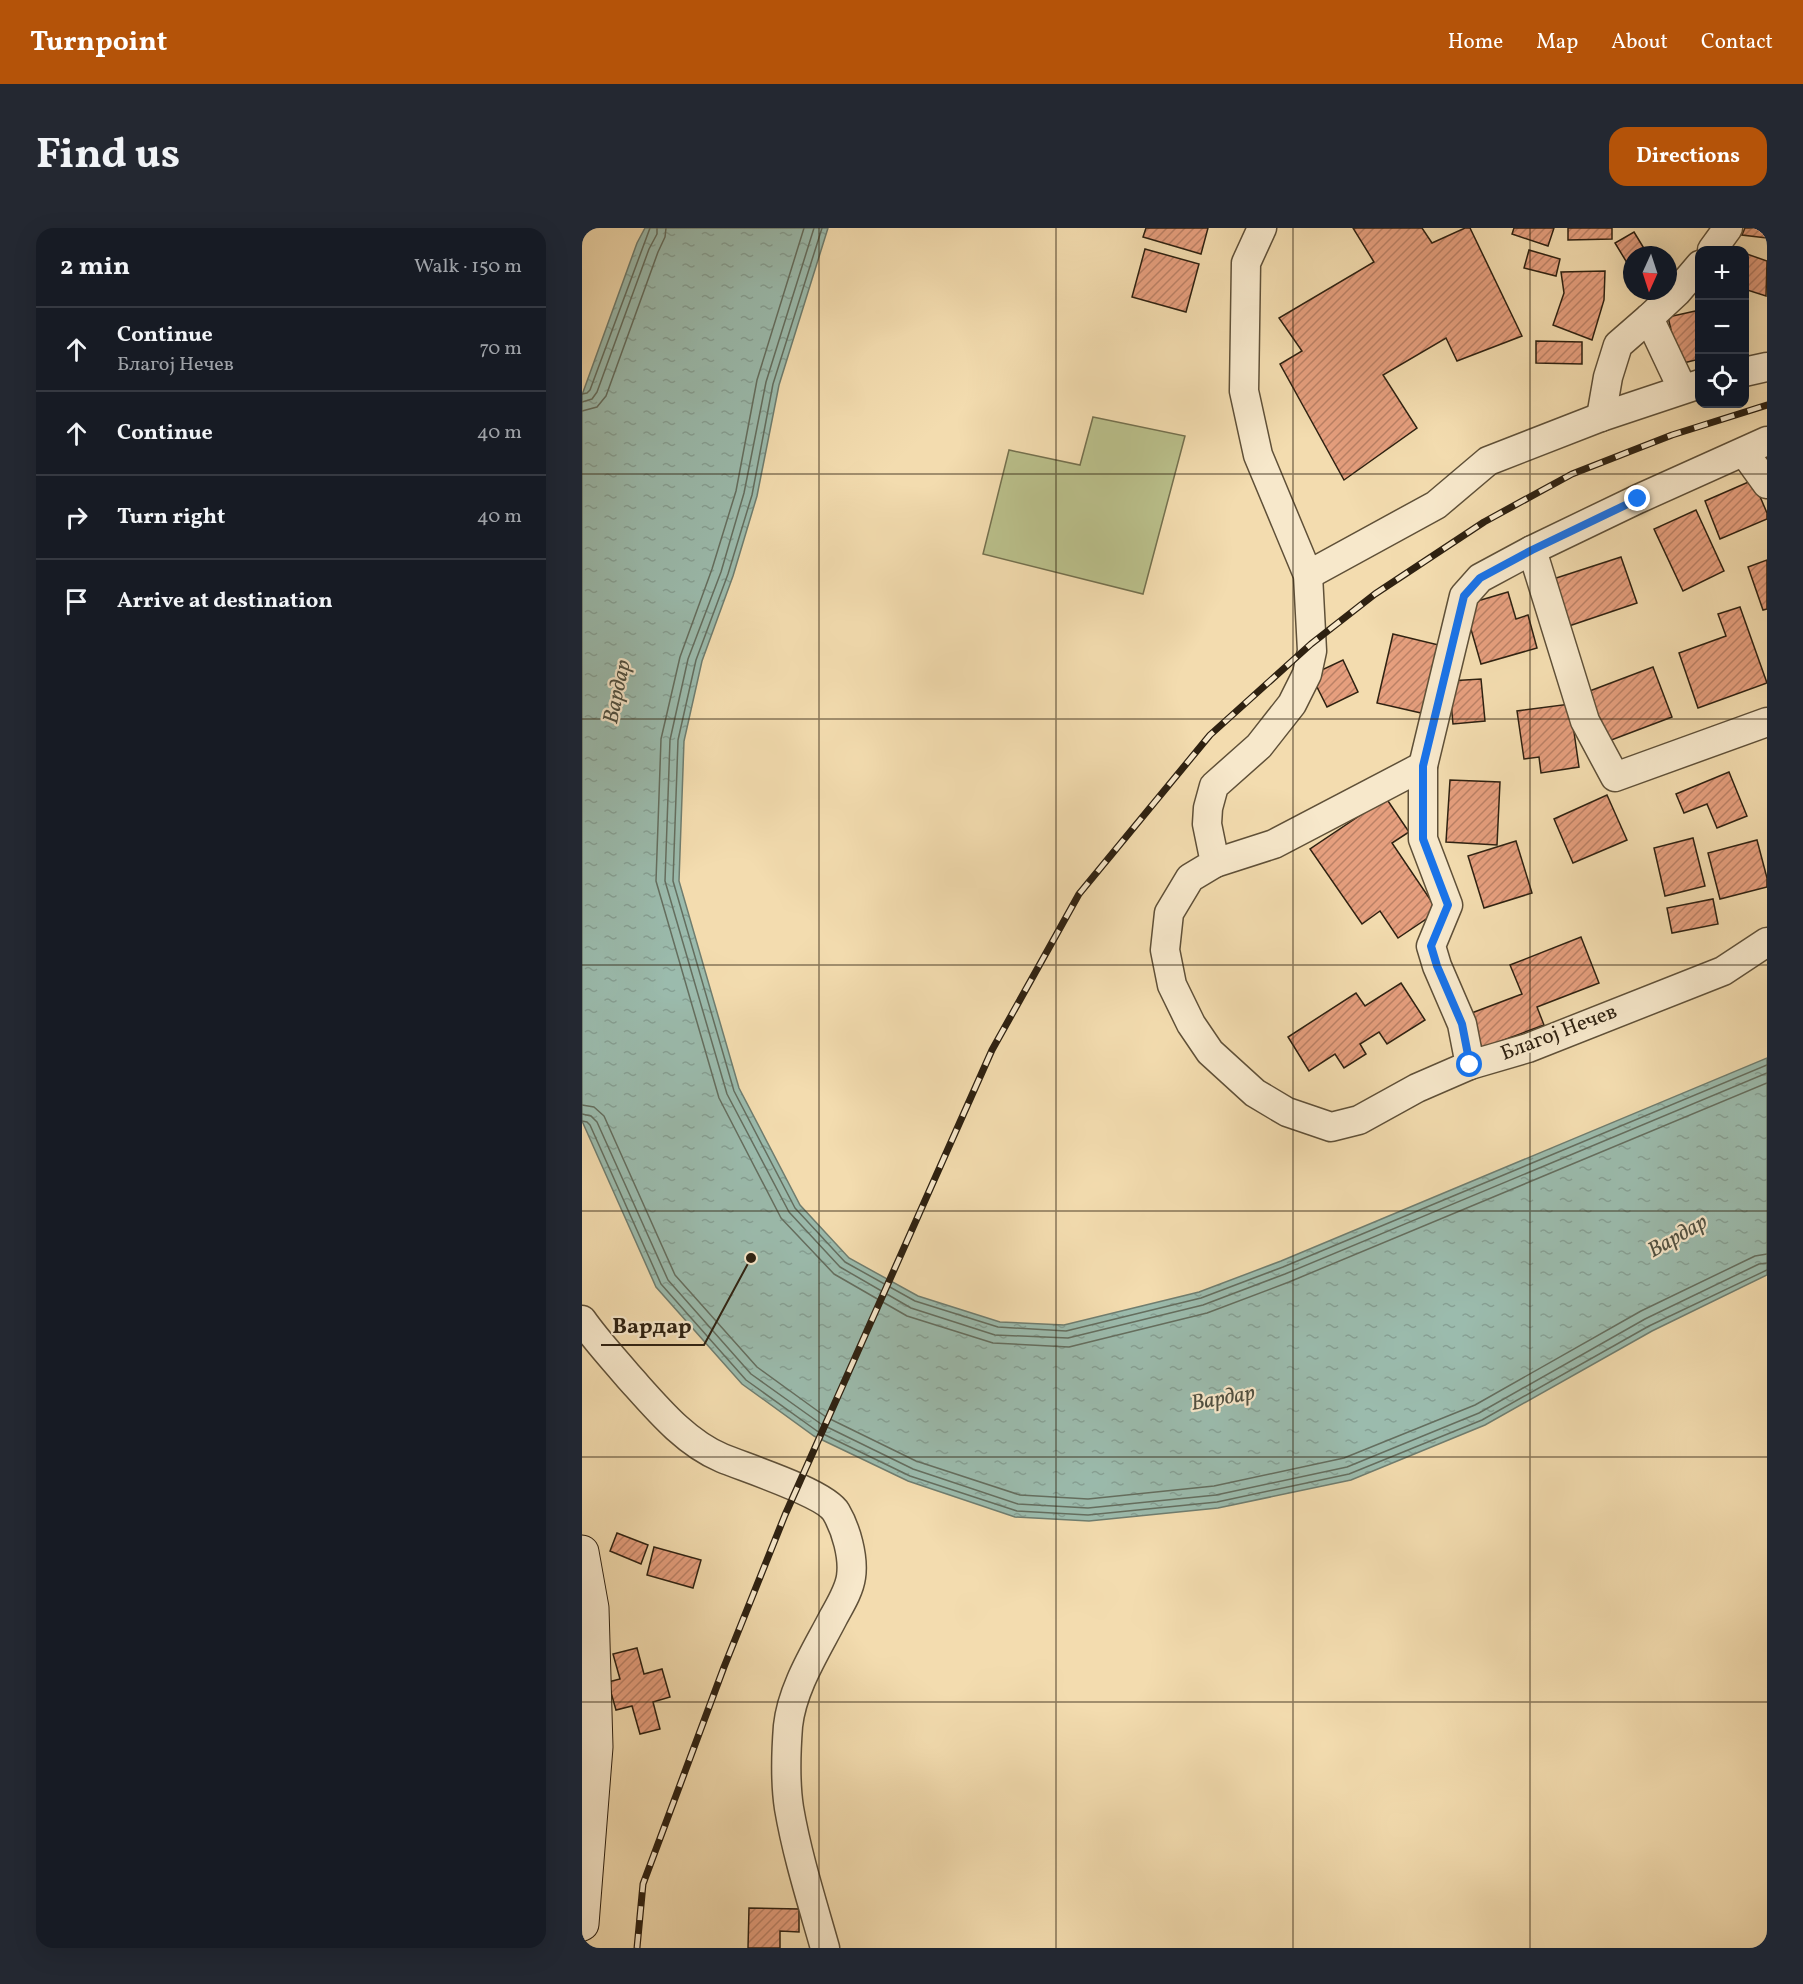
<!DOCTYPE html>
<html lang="en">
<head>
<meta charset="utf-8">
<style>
  :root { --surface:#171b24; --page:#242831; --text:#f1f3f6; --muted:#9ea1a6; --line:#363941; --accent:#b45309 }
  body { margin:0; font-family:Vollkorn,serif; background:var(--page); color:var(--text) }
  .controls { position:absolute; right:18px; top:18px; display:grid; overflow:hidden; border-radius:12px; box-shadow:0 6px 24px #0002 }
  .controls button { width:54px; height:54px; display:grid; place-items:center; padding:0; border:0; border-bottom:2px solid var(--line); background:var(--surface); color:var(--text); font:30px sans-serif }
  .compass { position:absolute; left:1041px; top:18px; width:54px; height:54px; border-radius:50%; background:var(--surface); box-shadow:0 6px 24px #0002; rotate:183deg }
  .stop { position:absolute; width:18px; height:18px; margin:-14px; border:4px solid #1a73e8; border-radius:50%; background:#fff }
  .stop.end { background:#1a73e8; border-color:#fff; box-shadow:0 2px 6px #0008 }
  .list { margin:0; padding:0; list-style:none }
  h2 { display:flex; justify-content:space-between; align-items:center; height:78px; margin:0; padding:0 24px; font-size:26px }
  h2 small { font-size:20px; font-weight:400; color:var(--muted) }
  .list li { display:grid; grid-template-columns:39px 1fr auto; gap:18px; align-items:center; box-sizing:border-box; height:84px; padding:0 24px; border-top:2px solid var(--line) }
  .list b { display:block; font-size:22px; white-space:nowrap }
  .list p { margin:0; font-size:20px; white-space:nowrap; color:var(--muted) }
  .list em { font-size:20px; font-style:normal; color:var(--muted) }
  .icon { flex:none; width:33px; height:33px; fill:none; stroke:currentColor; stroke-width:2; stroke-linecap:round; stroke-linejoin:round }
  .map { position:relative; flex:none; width:1185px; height:1720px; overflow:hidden; border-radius:18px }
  header { display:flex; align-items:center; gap:36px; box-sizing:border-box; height:84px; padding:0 30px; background:var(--accent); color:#fff }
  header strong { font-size:28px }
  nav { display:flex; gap:33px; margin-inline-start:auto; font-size:21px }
  .intro { display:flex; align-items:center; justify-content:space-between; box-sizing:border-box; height:144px; padding:0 36px }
  h1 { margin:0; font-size:42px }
  .button { padding:15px 27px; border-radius:18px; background:var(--accent); color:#fff; font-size:21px; font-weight:700 }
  main { display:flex; gap:36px; padding:0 36px }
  aside { flex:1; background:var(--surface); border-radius:18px; box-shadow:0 6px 24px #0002 }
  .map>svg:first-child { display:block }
  .green { fill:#bac08b; stroke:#74704e; stroke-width:1.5 }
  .water { fill:url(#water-ripples); stroke:#6f7d6f; stroke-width:1.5 }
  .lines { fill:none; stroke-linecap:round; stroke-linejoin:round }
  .shore { stroke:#646e5f; stroke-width:1.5 }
  .building { fill:url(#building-hatch); stroke:#2e2111; stroke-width:1.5 }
  .street-casing { stroke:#5f5038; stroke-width:31 }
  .secondary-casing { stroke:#2e2111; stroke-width:35 }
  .street { stroke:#f7e8cb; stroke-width:28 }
  .secondary { stroke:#f7e8cb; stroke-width:33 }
  .rail-casing { stroke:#2e2111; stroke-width:7 }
  .rail { stroke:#f7e8cb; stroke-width:4.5; stroke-dasharray:14; stroke-linecap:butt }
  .route { stroke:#1a73e8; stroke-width:8 }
  .grid { fill:none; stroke:#2e2111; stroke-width:1.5; stroke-opacity:0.55 }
  .labels { text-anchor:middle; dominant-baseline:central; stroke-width:4.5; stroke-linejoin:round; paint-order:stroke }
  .street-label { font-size:21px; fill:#2e2111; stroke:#f7e8cb }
  .water-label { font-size:22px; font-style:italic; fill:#4f4f40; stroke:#f7e8cb }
  .leader { fill:none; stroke:#2e2111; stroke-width:2 }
  .callout-dot { fill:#2e2111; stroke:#f7e8cb; stroke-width:2 }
  .callout-label { font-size:22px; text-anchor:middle; font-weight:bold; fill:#2e2111; stroke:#f7e8cb; stroke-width:4.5; stroke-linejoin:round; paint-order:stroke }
</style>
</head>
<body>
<header>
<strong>Turnpoint</strong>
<nav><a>Home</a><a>Map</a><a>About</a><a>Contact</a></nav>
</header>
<div class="intro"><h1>Find us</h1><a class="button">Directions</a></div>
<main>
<aside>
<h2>2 min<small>Walk · 150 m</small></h2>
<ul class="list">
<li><svg class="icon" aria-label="ahead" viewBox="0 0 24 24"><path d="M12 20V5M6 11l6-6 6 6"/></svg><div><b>Continue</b><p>Благој Нечев</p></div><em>70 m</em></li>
<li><svg class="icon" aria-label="ahead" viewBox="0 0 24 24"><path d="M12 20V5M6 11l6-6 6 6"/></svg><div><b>Continue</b></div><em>40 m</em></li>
<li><svg class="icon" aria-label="right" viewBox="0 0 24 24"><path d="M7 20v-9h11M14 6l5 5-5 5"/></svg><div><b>Turn right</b></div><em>40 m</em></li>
<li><svg class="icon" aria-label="arrive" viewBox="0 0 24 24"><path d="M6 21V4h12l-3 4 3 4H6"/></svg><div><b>Arrive at destination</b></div></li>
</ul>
</aside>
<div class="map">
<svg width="1185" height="1720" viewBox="0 0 1185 1720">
  <defs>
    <pattern id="water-ripples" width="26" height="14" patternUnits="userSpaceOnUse" patternTransform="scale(1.5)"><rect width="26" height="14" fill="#9bbbad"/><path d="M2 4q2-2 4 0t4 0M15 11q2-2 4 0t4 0" fill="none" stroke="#86a094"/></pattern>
    <pattern id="building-hatch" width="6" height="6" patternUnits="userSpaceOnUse" patternTransform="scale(1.5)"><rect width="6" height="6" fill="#e69f7e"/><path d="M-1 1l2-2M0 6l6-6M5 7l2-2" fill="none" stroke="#bb8166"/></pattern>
  </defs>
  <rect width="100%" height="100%" fill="#f3dcaf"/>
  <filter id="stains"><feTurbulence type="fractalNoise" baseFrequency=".00333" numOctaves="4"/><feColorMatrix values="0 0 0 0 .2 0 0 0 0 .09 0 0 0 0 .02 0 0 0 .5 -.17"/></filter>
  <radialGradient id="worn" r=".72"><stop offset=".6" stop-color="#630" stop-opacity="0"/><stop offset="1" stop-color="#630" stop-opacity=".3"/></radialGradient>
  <!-- green -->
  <path class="green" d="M511 189 603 208 561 366 401 326 427 222 498 237Z"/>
  <!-- water -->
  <path class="water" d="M63 0H246L197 157 175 268 151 348 120 433 102 513 97 653 157 860 218 977 267 1030 336 1068 418 1094 482 1097 617 1064 699 1033 1185 830V1047L1070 1103 903 1197 769 1252 636 1280 507 1293 433 1289 326 1253 232 1208 160 1156 74 1059 0 893V167L55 15Z"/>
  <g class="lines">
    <!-- shore -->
    <g class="shore">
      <path d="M222 0 175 152 154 263 130 341 98 429 79 511 74 653 137 870 199 990 252 1046 325 1088 411 1115 487 1119 625 1085 707 1054 1185 855"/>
      <path d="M232 0 184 154 162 265 139 344 106 431 88 512 83 653 145 866 207 984 258 1039 329 1080 413 1107 486 1110 621 1077 703 1046 1185 845"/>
      <path d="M240 0 191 156 170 267 146 346 114 432 96 512 91 653 152 863 213 980 263 1034 333 1073 416 1099 484 1103 619 1070 701 1039 1185 837"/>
      <path d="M0 166 5 165 8 162 68 0"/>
      <path d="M0 174 10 171 15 164 67 21 75 6V0"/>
      <path d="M0 183 15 179 24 168 76 24 83 9 84 0"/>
      <path d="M0 877 12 879 22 888 93 1047 175 1139 244 1189 334 1233 438 1267 506 1271 632 1258 762 1230 893 1177 1059 1083 1173 1028 1185 1026"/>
      <path d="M0 886 9 888 15 894 86 1052 169 1146 239 1196 331 1241 436 1276 506 1280 634 1267 765 1239 897 1185 1063 1091 1177 1036 1185 1035"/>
      <path d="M0 893 5 894 8 897 79 1056 164 1152 235 1203 328 1248 435 1283 506 1287 635 1274 767 1246 900 1192 1067 1098 1185 1042"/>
    </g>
  </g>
  <!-- building -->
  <g class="building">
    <path d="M564 0H626L619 26 561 9Z"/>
    <path d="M771 0H840L850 15 883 0H888L940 108 875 133 864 110 801 147 835 200 762 252 698 136 720 123 697 90 792 34Z"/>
    <path d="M932 0H972L966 18 930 6Z"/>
    <path d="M986 0H1030V11L986 12Z"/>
    <path d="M1163 0H1185V10L1160 7Z"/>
    <path d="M1052 4 1066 27H1050V43L1033 15Z"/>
    <path d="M563 21 617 36 604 84 550 69Z"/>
    <path d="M947 22 978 31 974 48 942 40Z"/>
    <path d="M1162 25 1185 33 1184 68 1162 61Z"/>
    <path d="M1023 43 1022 72 1010 112 971 97 982 65 979 44Z"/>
    <path d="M1118 82V131L1097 136 1086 89Z"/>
    <path d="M954 113 1000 114V136L954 135Z"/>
    <path d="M1171 252 1185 285V291L1138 311 1123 273Z"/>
    <path d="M1114 282 1142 343 1101 363 1072 301Z"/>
    <path d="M1039 329 1055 375 981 400 965 353Z"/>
    <path d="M1185 332V381L1181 382 1166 339Z"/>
    <path d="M926 364 934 391 946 387 955 420 899 436 882 377Z"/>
    <path d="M1158 379 1185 455 1116 480 1097 425 1144 408 1136 386Z"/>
    <path d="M811 406 865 419 848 487 795 475Z"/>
    <path d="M761 432 776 464 745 479 729 447Z"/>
    <path d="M1071 439 1090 489 1024 514 1005 464Z"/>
    <path d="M899 451 903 493 871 496 867 453Z"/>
    <path d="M988 476 997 539 959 545 957 529 942 531 935 483Z"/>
    <path d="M1147 544 1165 588 1135 600 1125 576 1102 585 1094 566Z"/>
    <path d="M868 552 918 554 915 617 864 614Z"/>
    <path d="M1025 567 1045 612 991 635 972 591Z"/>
    <path d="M804 570 827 604 810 615 856 683 816 710 798 683 780 696 728 621Z"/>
    <path d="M1111 610 1123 658 1083 668 1072 620Z"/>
    <path d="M1175 612 1185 650V659L1138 671 1126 625Z"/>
    <path d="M934 613 950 665 902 680 886 628Z"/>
    <path d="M1131 671 1136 696 1090 705 1085 680Z"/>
    <path d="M999 709 1017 755 955 779 962 797 900 820 887 786 940 766 928 737Z"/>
    <path d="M819 755 843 792 805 816 797 804 778 816 784 826 762 840 753 826 727 843 706 809 774 765 783 778Z"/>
    <path d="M35 1305 66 1317 59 1336 28 1323Z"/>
    <path d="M72 1319 119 1332 111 1360 65 1347Z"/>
    <path d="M55 1420 62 1446 80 1441 88 1469 71 1474 78 1501 58 1506 50 1478 34 1482 26 1454 38 1451 31 1426Z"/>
    <path d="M167 1680 217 1681V1704L198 1703V1720H166Z"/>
  </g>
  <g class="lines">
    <defs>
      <g id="street">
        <path d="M680 0 664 35 662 163 676 227 726 347 730 423 725 446 710 476 677 518 632 558 626 580 625 596 633 635 608 650 587 685 583 722 590 757 609 796 628 824 673 865 705 884 749 899 777 892 835 860 888 837"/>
        <path d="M1130 22 1146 0"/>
        <path d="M1162 144 1185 139"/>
        <path d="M1100 160 1067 90 1095 64 1118 37"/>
        <path d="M1019 189 1026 149 1036 117 1067 90"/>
        <path d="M1185 213 1056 271 950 322 898 350 882 368 841 538V611L866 677 849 718 855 738 880 796 888 837 946 820 1141 743 1185 714"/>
        <path d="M1162 224 1185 256"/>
        <path d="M950 322 1003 493 1033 549 1185 494"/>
        <path d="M726 347 854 277 906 233 1019 189 1118 156"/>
        <path d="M633 635 692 616 841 538"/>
        <path d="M0 1092C14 1112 30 1129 46 1148 74 1179 102 1214 140 1230 164 1240 243 1265 254 1284 264 1301 272 1329 269 1349 267 1363 258 1377 251 1390 234 1423 210 1460 206 1498 204 1524 203 1554 207 1580 215 1627 230 1674 243 1720"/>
      </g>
      <path id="secondary" d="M0 1324 10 1380 14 1519 0 1696"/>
    </defs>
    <!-- street casing -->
    <use href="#street" class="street-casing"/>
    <!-- secondary casing -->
    <use href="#secondary" class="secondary-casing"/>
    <!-- street -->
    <use href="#street" class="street"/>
    <!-- secondary -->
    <use href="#secondary" class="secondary"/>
    <defs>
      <path id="rail" d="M55 1720 61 1656 142 1439 203 1287 410 822 497 666 628 507 729 416 793 366 902 294 990 246 1090 207 1185 177"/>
    </defs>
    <!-- rail casing -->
    <use href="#rail" class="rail-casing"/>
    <!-- rail -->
    <use href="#rail" class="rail"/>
  </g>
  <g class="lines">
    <!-- route -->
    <path class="route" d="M888 837 880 796 855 738 849 718 866 677 841 611V538L882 368 898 350 950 322 1056 271"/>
  </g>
  <!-- grid -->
  <path class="grid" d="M237 0V1720M474 0V1720M711 0V1720M948 0V1720M0 246H1185M0 491H1185M0 737H1185M0 983H1185M0 1229H1185M0 1474H1185"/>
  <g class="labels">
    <!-- street labels -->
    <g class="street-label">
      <text transform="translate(977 805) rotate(-21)">Благој Нечев</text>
    </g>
    <!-- water labels -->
    <g class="water-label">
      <text transform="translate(36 464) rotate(-78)">Вардар</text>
      <text transform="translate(1096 1009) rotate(-30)">Вардар</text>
      <text transform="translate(641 1171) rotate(-10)">Вардар</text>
    </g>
  </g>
  <!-- callouts -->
  <path class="leader" d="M169 1030L122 1117H19"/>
  <circle class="callout-dot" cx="169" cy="1030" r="6"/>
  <g class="callout-label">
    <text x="70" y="1105">Вардар</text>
  </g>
  <rect width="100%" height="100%" filter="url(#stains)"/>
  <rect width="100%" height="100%" fill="url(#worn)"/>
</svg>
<div class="controls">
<button>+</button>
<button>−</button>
<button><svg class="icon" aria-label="locate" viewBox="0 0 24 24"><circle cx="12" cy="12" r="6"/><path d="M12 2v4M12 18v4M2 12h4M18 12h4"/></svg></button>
</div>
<svg class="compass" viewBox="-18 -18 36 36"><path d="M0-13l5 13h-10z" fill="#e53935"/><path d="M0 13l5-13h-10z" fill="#9ea1a6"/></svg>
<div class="stop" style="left:888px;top:837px"></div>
<div class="stop end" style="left:1056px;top:271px"></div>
</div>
</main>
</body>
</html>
